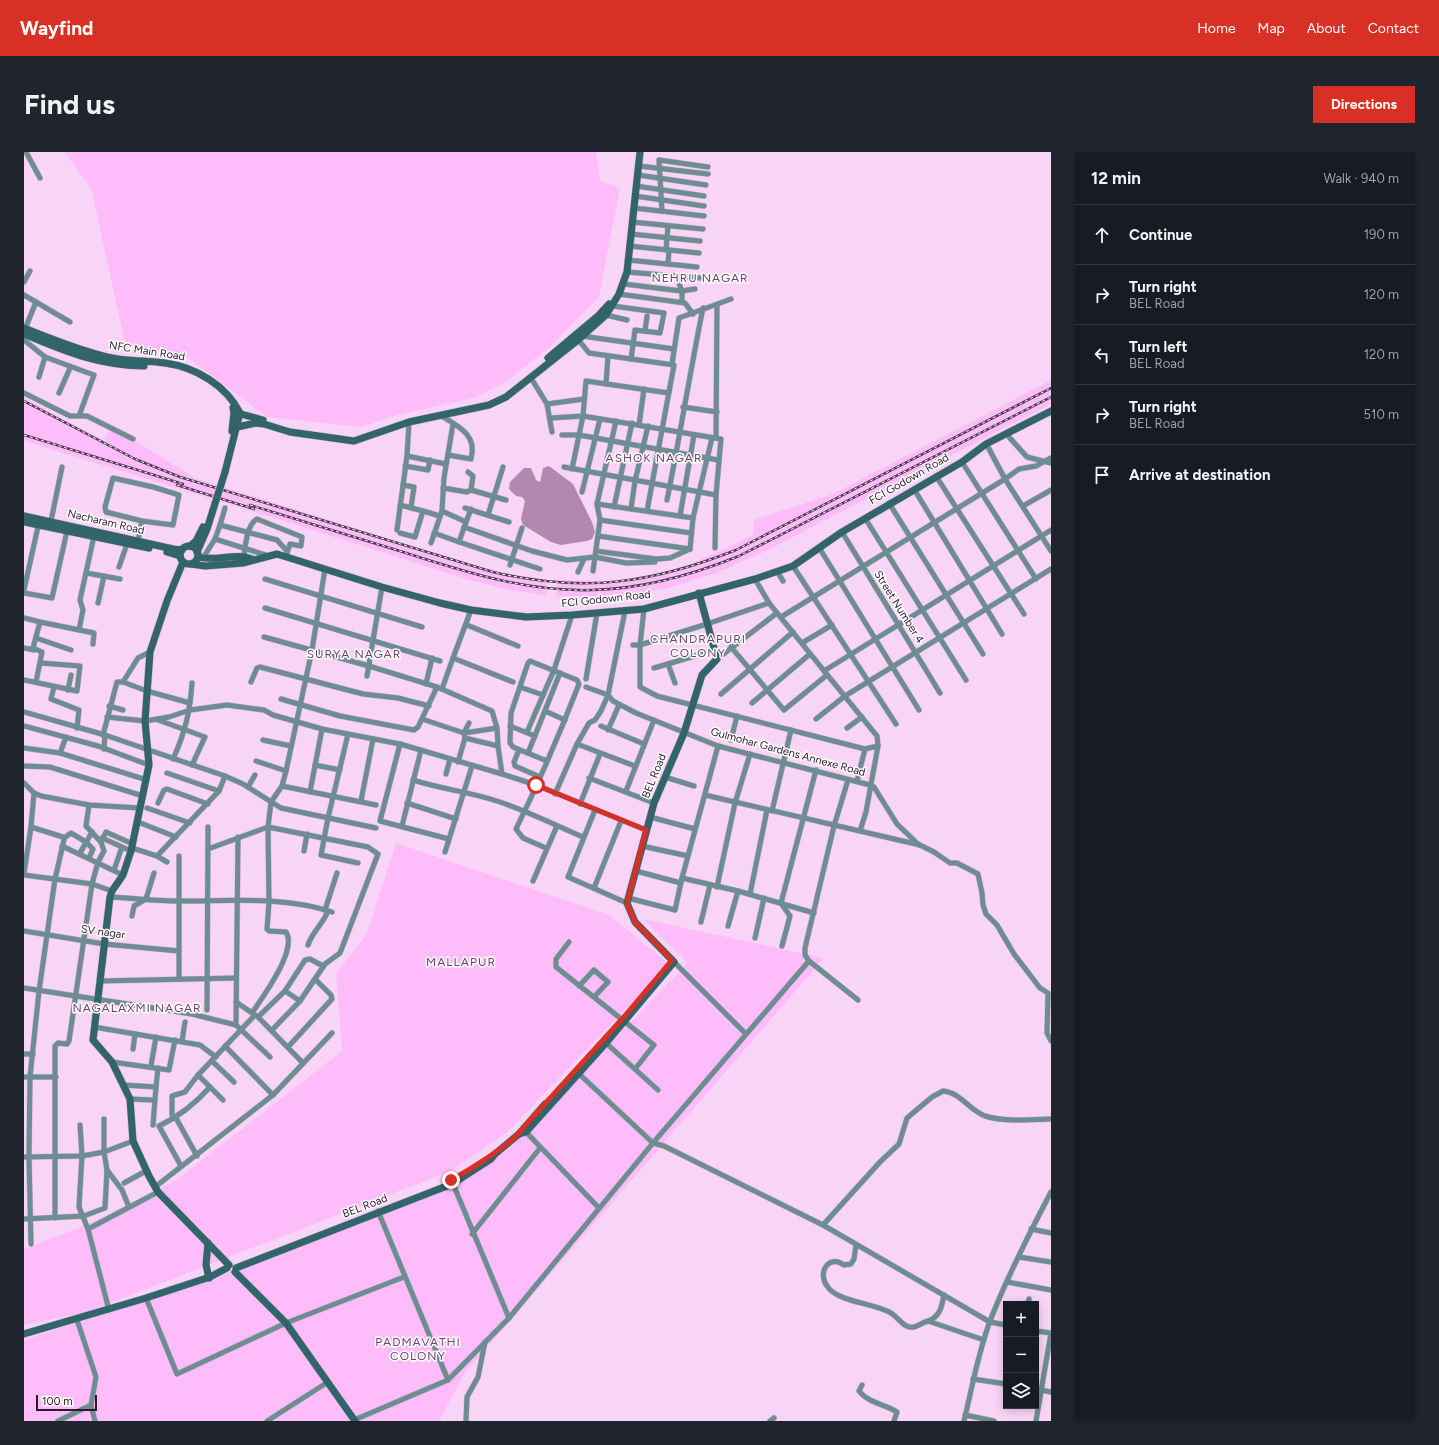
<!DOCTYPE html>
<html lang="en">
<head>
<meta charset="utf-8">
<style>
  :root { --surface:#171b24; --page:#20242c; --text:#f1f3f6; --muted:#9ea1a6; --line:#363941; --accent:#d93025 }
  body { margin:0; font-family:Figtree,sans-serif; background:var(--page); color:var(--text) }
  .controls { position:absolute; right:12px; bottom:12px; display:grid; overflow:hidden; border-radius:0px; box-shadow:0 2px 10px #0003 }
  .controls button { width:36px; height:36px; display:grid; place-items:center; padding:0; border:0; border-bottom:1px solid var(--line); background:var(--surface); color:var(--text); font:20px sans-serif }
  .scale { position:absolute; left:12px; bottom:10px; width:61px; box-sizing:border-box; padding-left:4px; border:2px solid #2e182d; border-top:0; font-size:11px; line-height:14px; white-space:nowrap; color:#2e182d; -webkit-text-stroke:3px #fff; paint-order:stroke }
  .stop { position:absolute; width:12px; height:12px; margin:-9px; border:3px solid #d93025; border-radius:50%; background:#fff }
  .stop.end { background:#d93025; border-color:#fff; box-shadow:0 1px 4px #0008 }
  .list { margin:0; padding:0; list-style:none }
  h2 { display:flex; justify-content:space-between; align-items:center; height:52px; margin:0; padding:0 16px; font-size:17px }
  h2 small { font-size:13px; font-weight:400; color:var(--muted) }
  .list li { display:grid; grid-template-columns:26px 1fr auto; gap:12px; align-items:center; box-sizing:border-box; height:60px; padding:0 16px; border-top:1px solid var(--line) }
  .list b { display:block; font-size:15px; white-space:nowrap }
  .list p { margin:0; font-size:13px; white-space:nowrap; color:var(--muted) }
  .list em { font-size:13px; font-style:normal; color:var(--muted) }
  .icon { flex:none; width:22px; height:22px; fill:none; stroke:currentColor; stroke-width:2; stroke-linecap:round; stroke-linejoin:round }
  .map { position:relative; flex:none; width:1027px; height:1269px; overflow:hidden; border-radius:0px }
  header { display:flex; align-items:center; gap:24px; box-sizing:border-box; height:56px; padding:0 20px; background:var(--accent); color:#fff }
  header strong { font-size:19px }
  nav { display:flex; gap:22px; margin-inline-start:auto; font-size:14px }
  .intro { display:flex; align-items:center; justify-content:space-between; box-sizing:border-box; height:96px; padding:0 24px }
  h1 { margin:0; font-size:28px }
  .button { padding:10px 18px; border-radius:0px; background:var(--accent); color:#fff; font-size:14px; font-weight:700 }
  main { display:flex; gap:24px; padding:0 24px }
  aside { flex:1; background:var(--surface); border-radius:0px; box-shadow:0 2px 10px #0003 }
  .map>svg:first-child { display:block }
  .built { fill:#febdfa }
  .water { fill:#b487b1 }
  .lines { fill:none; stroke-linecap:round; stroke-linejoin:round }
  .street-casing { stroke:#d4b3d2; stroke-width:6 }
  .secondary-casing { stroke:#d4b3d2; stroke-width:8 }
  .street { stroke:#6d8d92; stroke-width:5 }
  .secondary { stroke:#32646b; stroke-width:7 }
  .rail-casing { stroke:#533a52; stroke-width:2.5 }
  .rail { stroke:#fff; stroke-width:1; stroke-dasharray:3; stroke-linecap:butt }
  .secondary-bridge-casing { stroke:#d4b3d2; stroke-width:8; stroke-linecap:butt }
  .secondary-bridge { stroke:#32646b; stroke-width:7 }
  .route { stroke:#d93025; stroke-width:5 }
  .labels { text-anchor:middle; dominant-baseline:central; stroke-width:3; stroke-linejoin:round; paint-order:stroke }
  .street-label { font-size:11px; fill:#2e182d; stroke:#fff }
  .neighbourhood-label { font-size:12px; letter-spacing:1px; fill:#703e6f; stroke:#fff }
</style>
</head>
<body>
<header>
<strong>Wayfind</strong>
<nav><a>Home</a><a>Map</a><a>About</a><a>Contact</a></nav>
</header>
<div class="intro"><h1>Find us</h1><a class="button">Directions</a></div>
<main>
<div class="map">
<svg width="1027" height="1269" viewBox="0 0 1027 1269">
  <rect width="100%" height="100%" fill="#f8d5f6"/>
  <!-- built -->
  <g class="built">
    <path d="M40 0H572L576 29 596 36 575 145 526 195 482 230 450 246 373 263 338 275 243 265 163 205 101 191 67 36Z"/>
    <path d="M1027 228V252L742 399 693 421 644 436 593 444H532L533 428 588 429 627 424 654 418 729 383 730 368 809 342Z"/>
    <path d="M0 246 80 289 88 274 171 326 441 411 476 420 523 428 522 443 490 439 445 428 263 370 0 289Z"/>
    <path d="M372 691 585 763 645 812 482 981 427 1019 63 1160 0 1173V1097L62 1073 151 1029 318 899 312 821 343 782Z"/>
    <path d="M619 767 800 806 440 1222 415 1269H0V1188L185 1127 440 1028 485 997 664 811Z"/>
  </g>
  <!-- water -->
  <path class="water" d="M525 314 549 332 568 370 571 380 568 387 563 389 537 393 527 390 499 373 497 367 501 349 498 345 492 344 485 337 486 330 500 316H507L512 328 516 330 519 316Z"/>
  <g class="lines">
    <defs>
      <g id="street">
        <path d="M2 0 16 26"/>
        <path d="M615 14 684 22"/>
        <path d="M614 23 682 33"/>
        <path d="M612 34 680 44"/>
        <path d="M611 44 680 54"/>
        <path d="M610 56 680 64"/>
        <path d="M638 59 635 8 684 15"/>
        <path d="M608 70 679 77"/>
        <path d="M607 82 676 89"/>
        <path d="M605 94 675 101"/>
        <path d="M642 98 644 74"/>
        <path d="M604 108 673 115"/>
        <path d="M644 112 645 98"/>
        <path d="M603 120 676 126"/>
        <path d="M653 124 658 141V150"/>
        <path d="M0 130 6 119"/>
        <path d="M600 132 657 139 671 137"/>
        <path d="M595 142 661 151 669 162"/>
        <path d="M0 143 46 170"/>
        <path d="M589 154 640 161 636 181 611 178 607 207"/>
        <path d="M582 163 603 168"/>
        <path d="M1 177 12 150"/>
        <path d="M621 179 623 164"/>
        <path d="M558 184 650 197"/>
        <path d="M553 186 565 201 650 213 623 359"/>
        <path d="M0 188 21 205 70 223 55 264"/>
        <path d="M648 212 655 166 707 147"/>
        <path d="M15 225 21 205"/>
        <path d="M507 226 523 252 528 280"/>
        <path d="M582 232 584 204"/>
        <path d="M0 241 46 264H63L109 287"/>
        <path d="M35 241 46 216"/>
        <path d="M523 252 560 247"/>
        <path d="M659 255 693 260"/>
        <path d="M416 263C433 274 454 282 447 307L424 303"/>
        <path d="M527 266 559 264 697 287 692 343 691 396"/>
        <path d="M615 273 620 237"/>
        <path d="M538 283H555L694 308"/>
        <path d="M985 285 1003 305 1027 311"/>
        <path d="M692 286 693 153"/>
        <path d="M964 295 981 327 1027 399"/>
        <path d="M383 304 422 312"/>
        <path d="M938 310 1012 427"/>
        <path d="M381 314 404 318 406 308"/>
        <path d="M540 315 692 343"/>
        <path d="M548 317 559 264 562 229 645 241"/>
        <path d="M444 320 449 324 447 338 482 348"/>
        <path d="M912 324 1000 462"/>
        <path d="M379 333 390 335 387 356"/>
        <path d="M419 336 443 340 447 338"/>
        <path d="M890 337 978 482"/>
        <path d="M558 340 576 267"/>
        <path d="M643 348C656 284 666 220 679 156"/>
        <path d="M865 351 959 502"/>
        <path d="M573 352 669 366"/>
        <path d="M999 354 1027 338"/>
        <path d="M590 355 608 271"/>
        <path d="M441 356 485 370"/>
        <path d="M607 357 611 329 624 274"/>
        <path d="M399 359 416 364"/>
        <path d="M418 359 442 370 435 390 516 417"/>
        <path d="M464 363 479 315"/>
        <path d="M656 364 670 283"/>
        <path d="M841 366 942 528"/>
        <path d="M576 368 667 381"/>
        <path d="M27 369 38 315"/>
        <path d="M442 370 447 357"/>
        <path d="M196 373 201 356"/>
        <path d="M440 375 508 399 543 408 571 405 602 411 631 410"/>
        <path d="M373 378 383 304 385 270"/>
        <path d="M818 380 916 541"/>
        <path d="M376 381 391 385 399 359 376 353"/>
        <path d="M410 381 435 390"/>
        <path d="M574 384 666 397"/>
        <path d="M191 387 245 404"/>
        <path d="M114 389 118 369 82 360 81 355 89 326 129 335 155 343 149 373 118 369"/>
        <path d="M407 391 418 359 420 326 429 272"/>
        <path d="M666 397 669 366 688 286"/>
        <path d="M796 397 895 558"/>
        <path d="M572 399 632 407 646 406 666 397"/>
        <path d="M220 405C221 394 223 372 233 367L278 385 277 394 266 392 262 404"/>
        <path d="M179 406 191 387 196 373 253 388 263 399"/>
        <path d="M486 413 498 376"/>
        <path d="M769 414 872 572"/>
        <path d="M95 415 103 392"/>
        <path d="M569 419 576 368 573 352 592 269"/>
        <path d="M753 419 759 429"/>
        <path d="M554 420 560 407"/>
        <path d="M62 421 96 427"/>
        <path d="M241 427 398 475"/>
        <path d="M731 427 745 451 853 584 854 594 841 597"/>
        <path d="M0 438 15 370"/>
        <path d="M0 441 28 446 43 379"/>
        <path d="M74 451 80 424"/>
        <path d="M241 456 416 509"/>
        <path d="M620 457 616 493V535L633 544 841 597 833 629"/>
        <path d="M447 458 429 506 489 530"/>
        <path d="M757 465 981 327 995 317 1012 314 1027 306"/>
        <path d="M0 466 16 470"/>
        <path d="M443 473 494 494"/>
        <path d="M55 478 59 458 56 448 70 384"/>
        <path d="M240 485 345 514 413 535 468 559 473 576 474 594"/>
        <path d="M12 486 47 498"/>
        <path d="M778 491 808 473"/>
        <path d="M609 493H616L683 472 745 451"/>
        <path d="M707 495 760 558 803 523"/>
        <path d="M0 496 10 498"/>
        <path d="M693 507 753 461"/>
        <path d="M644 512 651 531"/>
        <path d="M630 516 691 498"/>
        <path d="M800 519 1027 378"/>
        <path d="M343 524 358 435"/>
        <path d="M562 527 573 461"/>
        <path d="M0 528 53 539 56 514 17 511"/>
        <path d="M12 530 18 500 9 496 16 470 70 481 69 492"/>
        <path d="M99 530 114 506 126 500"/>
        <path d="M227 530 233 516 236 515 339 542 374 546 405 554"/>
        <path d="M402 532 408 506"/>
        <path d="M30 535 27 547 55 558 53 576"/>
        <path d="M496 535 519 543"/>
        <path d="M562 535 584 543 589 549 612 561 694 594 846 633 850 635 873 672 895 693"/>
        <path d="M418 537 429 506"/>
        <path d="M44 538 47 523"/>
        <path d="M697 542 769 480"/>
        <path d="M257 547 316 564 390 578 394 575 413 535"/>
        <path d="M728 551 786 502"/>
        <path d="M85 554 99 558"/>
        <path d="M521 559 541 568"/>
        <path d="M0 560 81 583 201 624 219 632 257 656 352 676"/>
        <path d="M83 565 121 569 145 565 166 558 203 553 240 558 249 563 298 577 376 592 478 622 512 633 622 678"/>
        <path d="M398 567 440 581 441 586 434 610"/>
        <path d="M792 567 821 544 1027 417"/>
        <path d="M134 568 181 585 168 613"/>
        <path d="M0 574 74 594 125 613"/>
        <path d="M486 574 511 584"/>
        <path d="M577 574 620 592"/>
        <path d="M823 576 838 565"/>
        <path d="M584 578 595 553"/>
        <path d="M503 580 530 518 548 463"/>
        <path d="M440 581 473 576"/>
        <path d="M440 581 445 571"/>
        <path d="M324 582 304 666 297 703 334 711"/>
        <path d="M79 583 93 530H99L123 539 166 551"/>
        <path d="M441 586 474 594 478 622"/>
        <path d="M239 588 267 594"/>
        <path d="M707 588 713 564"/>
        <path d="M376 592 356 669 425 687"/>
        <path d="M553 592 565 571 571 568 577 559 584 543 601 459"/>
        <path d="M0 596 36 601 123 628"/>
        <path d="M80 597 81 583"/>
        <path d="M495 598 490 610 491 614 516 625"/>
        <path d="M36 601 42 585"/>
        <path d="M504 601 536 521"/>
        <path d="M149 607C161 581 166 560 168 531"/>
        <path d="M232 609 262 619"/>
        <path d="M291 613 316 618"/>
        <path d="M0 614 26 615 119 644"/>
        <path d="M143 621 195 639 201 624"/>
        <path d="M422 622 426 607"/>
        <path d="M641 625 670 634"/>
        <path d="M565 626 630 651"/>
        <path d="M389 628C417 637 446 640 473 649 503 659 531 673 559 685"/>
        <path d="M0 631 10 641 17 644 65 653 116 656"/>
        <path d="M258 634 352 653"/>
        <path d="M224 635 231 623"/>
        <path d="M602 639 630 568"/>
        <path d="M286 640 298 577"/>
        <path d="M531 642 553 592 611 614"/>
        <path d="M681 643 896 693 910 700 926 711H933L954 722 958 741 959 753 962 762 973 773 990 802 1016 836 1024 841 1023 881 1027 889"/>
        <path d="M337 649 349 587"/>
        <path d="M134 651 140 638 143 637 184 652"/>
        <path d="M383 651 432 667"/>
        <path d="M556 652 576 602"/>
        <path d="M123 656 166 671"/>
        <path d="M571 658 544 725 603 751"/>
        <path d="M748 659 767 578"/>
        <path d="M626 665 671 677"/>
        <path d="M114 670 152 685"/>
        <path d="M378 674 397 598"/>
        <path d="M836 679 842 660 854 594"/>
        <path d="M40 686 47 681 62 690 69 697 65 706"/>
        <path d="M78 686 107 699"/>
        <path d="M77 690 82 680 109 692"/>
        <path d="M38 694 99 723"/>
        <path d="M618 694 664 704"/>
        <path d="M108 696 133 704 195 639"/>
        <path d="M522 696 499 686 492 677C515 630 536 581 555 532L553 528 506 509 504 511 487 561 486 591 489 595 523 609"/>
        <path d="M184 697 244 675 344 695 354 702 316 801 301 812 276 849 248 878"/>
        <path d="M280 699 283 682"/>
        <path d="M421 700 448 614"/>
        <path d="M56 701 68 680"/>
        <path d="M133 704 143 710"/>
        <path d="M155 704V827"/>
        <path d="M90 718 98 695"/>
        <path d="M612 719 657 731"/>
        <path d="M0 721 7 675 10 641"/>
        <path d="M0 723 68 732 88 739"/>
        <path d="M658 726 714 739 790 761"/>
        <path d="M509 729 533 674"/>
        <path d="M693 735 711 651 726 602"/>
        <path d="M570 736 597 669"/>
        <path d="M726 742 743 658"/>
        <path d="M86 745C110 746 133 749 156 749 206 749 261 744 308 760"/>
        <path d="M604 746 651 758 658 726 694 594"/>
        <path d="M301 758 313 721"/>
        <path d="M108 764 110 754 122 747 130 721"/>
        <path d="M677 770 686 733"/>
        <path d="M704 774 714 739"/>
        <path d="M0 779 80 792 155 799"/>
        <path d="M731 786 740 746"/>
        <path d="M545 790 532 807V815L630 893 611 917"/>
        <path d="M284 793C288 780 299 772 304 759"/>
        <path d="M758 794 766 764 757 751 792 618"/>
        <path d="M785 809 834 848"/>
        <path d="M650 810 721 881"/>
        <path d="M76 829 212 826"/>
        <path d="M555 834 570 818 584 830 570 845"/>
        <path d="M0 836 168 862 212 873 246 905"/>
        <path d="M276 849 261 839 281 808 286 807 299 814"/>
        <path d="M212 850 234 865 279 911"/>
        <path d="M183 858 184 675"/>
        <path d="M228 861C238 846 274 798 262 780L245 779 243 777 245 750 244 675 247 650 258 634 262 619 288 498 301 417"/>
        <path d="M234 865 261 839"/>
        <path d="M212 873 214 685"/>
        <path d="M70 875 176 893 192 905"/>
        <path d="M158 889 161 870"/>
        <path d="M582 891 634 938"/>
        <path d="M201 894 249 943"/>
        <path d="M264 895 308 847 307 843 291 827"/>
        <path d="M109 897 111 882"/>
        <path d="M0 902H9"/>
        <path d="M188 909 210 930"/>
        <path d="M88 910 145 918 151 888"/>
        <path d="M127 914 132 885"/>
        <path d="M552 919 629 991 640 994 799 1073 966 1170 982 1173"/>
        <path d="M174 923 199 948"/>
        <path d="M0 925H32"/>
        <path d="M100 933 132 935 129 973"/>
        <path d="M132 935 134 916"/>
        <path d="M106 947 128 948"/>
        <path d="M56 973 58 1004 55 1055 64 1077"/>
        <path d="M502 980 575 1056"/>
        <path d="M173 1004 152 966 148 963V944L161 940 174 923 231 863"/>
        <path d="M0 1005 58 1004 80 1000 109 989"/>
        <path d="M157 1014 135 974C156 964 171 952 186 935"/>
        <path d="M83 1018 98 1038 105 1055"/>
        <path d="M427 1027 485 1166"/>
        <path d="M100 1031 122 1019"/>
        <path d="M131 1035 249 943 308 881"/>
        <path d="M354 1059 424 1228"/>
        <path d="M31 1066V894L34 891 43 892 45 889 68 732 74 710 80 699 77 690 62 674 65 653"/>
        <path d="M0 1067 60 1064 81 1056 83 1018 80 1000V967"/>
        <path d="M799 1073 856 1010 875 992 883 966 908 945 919 939C936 940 945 958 961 964 981 970 1006 968 1027 967"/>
        <path d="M1007 1077 1027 1081"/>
        <path d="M448 1082 516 996"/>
        <path d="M7 1092 5 1005 6 925 15 839 31 727 40 688 39 685 7 675"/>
        <path d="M832 1093 830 1107 827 1112 820 1113C805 1102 793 1120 803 1134 813 1150 850 1151 867 1161 875 1166 880 1177 890 1175 895 1174 899 1170 904 1169L960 1188"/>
        <path d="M995 1105 1027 1110"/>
        <path d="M983 1130 1027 1138"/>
        <path d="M122 1146 153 1222 262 1171 380 1125"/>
        <path d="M1004 1152 1005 1147"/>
        <path d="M85 1158 64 1077 134 1040"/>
        <path d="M53 1168 72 1225 67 1253 71 1269"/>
        <path d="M904 1169C916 1165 918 1154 920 1143"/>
        <path d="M1012 1179 1027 1181"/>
        <path d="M949 1227 982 1232"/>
        <path d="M838 1233 835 1239C844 1251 861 1252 873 1260L870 1269"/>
        <path d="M1012 1237 1027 1240"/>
        <path d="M941 1263 970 1269"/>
        <path d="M330 1268 424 1228 485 1166 629 991 785 809 781 803V796L810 674 824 628"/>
        <path d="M34 1269 67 1253"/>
        <path d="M243 1269 304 1230"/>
        <path d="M442 1269 443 1245 454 1225 461 1190"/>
        <path d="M746 1269 750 1266"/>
        <path d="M940 1269C948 1236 954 1201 966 1169 983 1125 1005 1082 1027 1040"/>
        <path d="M1012 1269 1027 1181"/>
      </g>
      <g id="secondary">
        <path d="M0 176C27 187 55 198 83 205 102 210 122 208 141 211 171 215 202 233 216 261L201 320"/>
        <path d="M0 182C42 200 74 213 120 214"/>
        <path d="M524 206 574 164 585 152"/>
        <path d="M210 260 239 268"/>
        <path d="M209 276 232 271 240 272 266 280 330 289 385 270 465 253 482 245 554 188 582 163 595 142 603 120 616 0"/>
        <path d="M208 279 210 260 209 256"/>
        <path d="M0 364 149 397 158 398"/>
        <path d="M0 370 125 396"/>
        <path d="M166 394 172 389 179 375"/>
        <circle cx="165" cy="403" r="9"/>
        <path d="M143 400 156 404"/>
        <path d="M173 400 183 377 189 358"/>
        <path d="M174 405C192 410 212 400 228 407"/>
        <path d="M159 410 143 449 126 500 121 569 125 613 107 699 99 723 88 739 86 745 69 888 88 910 106 947 109 989 125 1024 134 1040 205 1113"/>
        <path d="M167 412 181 414 219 411 253 402 358 435 416 451 447 458 502 465 548 463 620 457 731 427 769 414 818 380 938 310 962 292 1027 259"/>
        <path d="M495 982 521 952"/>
        <path d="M184 1091 182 1113 185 1126"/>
        <path d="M212 1116 428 1032 467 1007 471 1002 495 982 502 980 582 891 650 810 611 770 603 751 630 651 660 581 678 523 693 507 675 441"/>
        <path d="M211 1120 262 1171 331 1269"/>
        <path d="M0 1182 122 1146 186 1125 203 1116"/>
      </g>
    </defs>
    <!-- street casing -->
    <use href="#street" class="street-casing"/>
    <!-- secondary casing -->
    <use href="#secondary" class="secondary-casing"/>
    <!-- street -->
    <use href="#street" class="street"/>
    <!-- secondary -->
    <use href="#secondary" class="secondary"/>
    <defs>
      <g id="rail">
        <path d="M0 249 111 307 156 325 469 420C559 441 626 432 712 398L1027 236"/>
        <path d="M0 283 159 332"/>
        <path d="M153 333 230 357"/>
        <path d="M226 353C277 369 328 384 379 400 441 420 503 440 568 438 620 437 668 423 715 404L1027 245"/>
      </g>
    </defs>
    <!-- rail casing -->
    <use href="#rail" class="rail-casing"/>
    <!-- rail -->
    <use href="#rail" class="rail"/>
    <defs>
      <path id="secondary-bridge" d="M189 358 201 320"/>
    </defs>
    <!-- secondary-bridge casing -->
    <use href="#secondary-bridge" class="secondary-bridge-casing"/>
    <!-- secondary-bridge -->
    <use href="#secondary-bridge" class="secondary-bridge"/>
  </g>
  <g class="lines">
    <!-- route -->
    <path class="route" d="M427 1028C442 1020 491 990 498 977L598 867 648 808 611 770 603 751 622 678 512 633"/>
  </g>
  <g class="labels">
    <!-- street labels -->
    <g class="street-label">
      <text transform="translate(123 199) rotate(9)">NFC Main Road</text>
      <text transform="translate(885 327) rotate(-30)">FCI Godown Road</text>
      <text transform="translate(82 370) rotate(13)">Nacharam Road</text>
      <text transform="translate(582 447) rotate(-6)">FCI Godown Road</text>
      <text transform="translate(875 455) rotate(58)">Street Number 4</text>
      <text transform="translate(764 600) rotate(15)">Gulmohar Gardens Annexe Road</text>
      <text transform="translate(630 624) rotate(-68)">BEL Road</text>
      <text transform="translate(79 780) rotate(8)">SV nagar</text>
      <text transform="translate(341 1054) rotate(-21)">BEL Road</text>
    </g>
    <!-- neighbourhood labels -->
    <g class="neighbourhood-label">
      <text x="676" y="126">NEHRU NAGAR</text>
      <text x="630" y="306">ASHOK NAGAR</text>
      <text x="674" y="487">CHANDRAPURI<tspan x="674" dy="14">COLONY</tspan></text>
      <text x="330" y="502">SURYA NAGAR</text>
      <text x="437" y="810">MALLAPUR</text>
      <text x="113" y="856">NAGALAXMI NAGAR</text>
      <text x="394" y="1190">PADMAVATHI<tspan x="394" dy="14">COLONY</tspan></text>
    </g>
  </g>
</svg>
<div class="controls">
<button>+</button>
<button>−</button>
<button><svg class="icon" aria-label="layers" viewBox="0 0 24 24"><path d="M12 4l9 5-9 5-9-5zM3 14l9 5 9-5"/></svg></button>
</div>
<div class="scale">100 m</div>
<div class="stop" style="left:512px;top:633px"></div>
<div class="stop end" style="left:427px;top:1028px"></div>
</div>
<aside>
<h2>12 min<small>Walk · 940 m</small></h2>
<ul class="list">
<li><svg class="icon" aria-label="ahead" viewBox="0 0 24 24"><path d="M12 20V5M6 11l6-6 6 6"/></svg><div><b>Continue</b></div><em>190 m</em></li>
<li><svg class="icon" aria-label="right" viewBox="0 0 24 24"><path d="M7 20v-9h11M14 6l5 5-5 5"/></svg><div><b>Turn right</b><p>BEL Road</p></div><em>120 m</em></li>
<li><svg class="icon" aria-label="left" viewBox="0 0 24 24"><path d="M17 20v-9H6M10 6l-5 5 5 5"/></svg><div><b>Turn left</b><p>BEL Road</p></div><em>120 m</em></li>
<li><svg class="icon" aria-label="right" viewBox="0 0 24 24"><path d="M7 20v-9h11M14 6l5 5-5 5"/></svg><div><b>Turn right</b><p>BEL Road</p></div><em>510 m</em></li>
<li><svg class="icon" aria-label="arrive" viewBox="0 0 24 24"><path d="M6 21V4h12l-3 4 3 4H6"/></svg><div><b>Arrive at destination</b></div></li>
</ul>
</aside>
</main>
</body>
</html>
